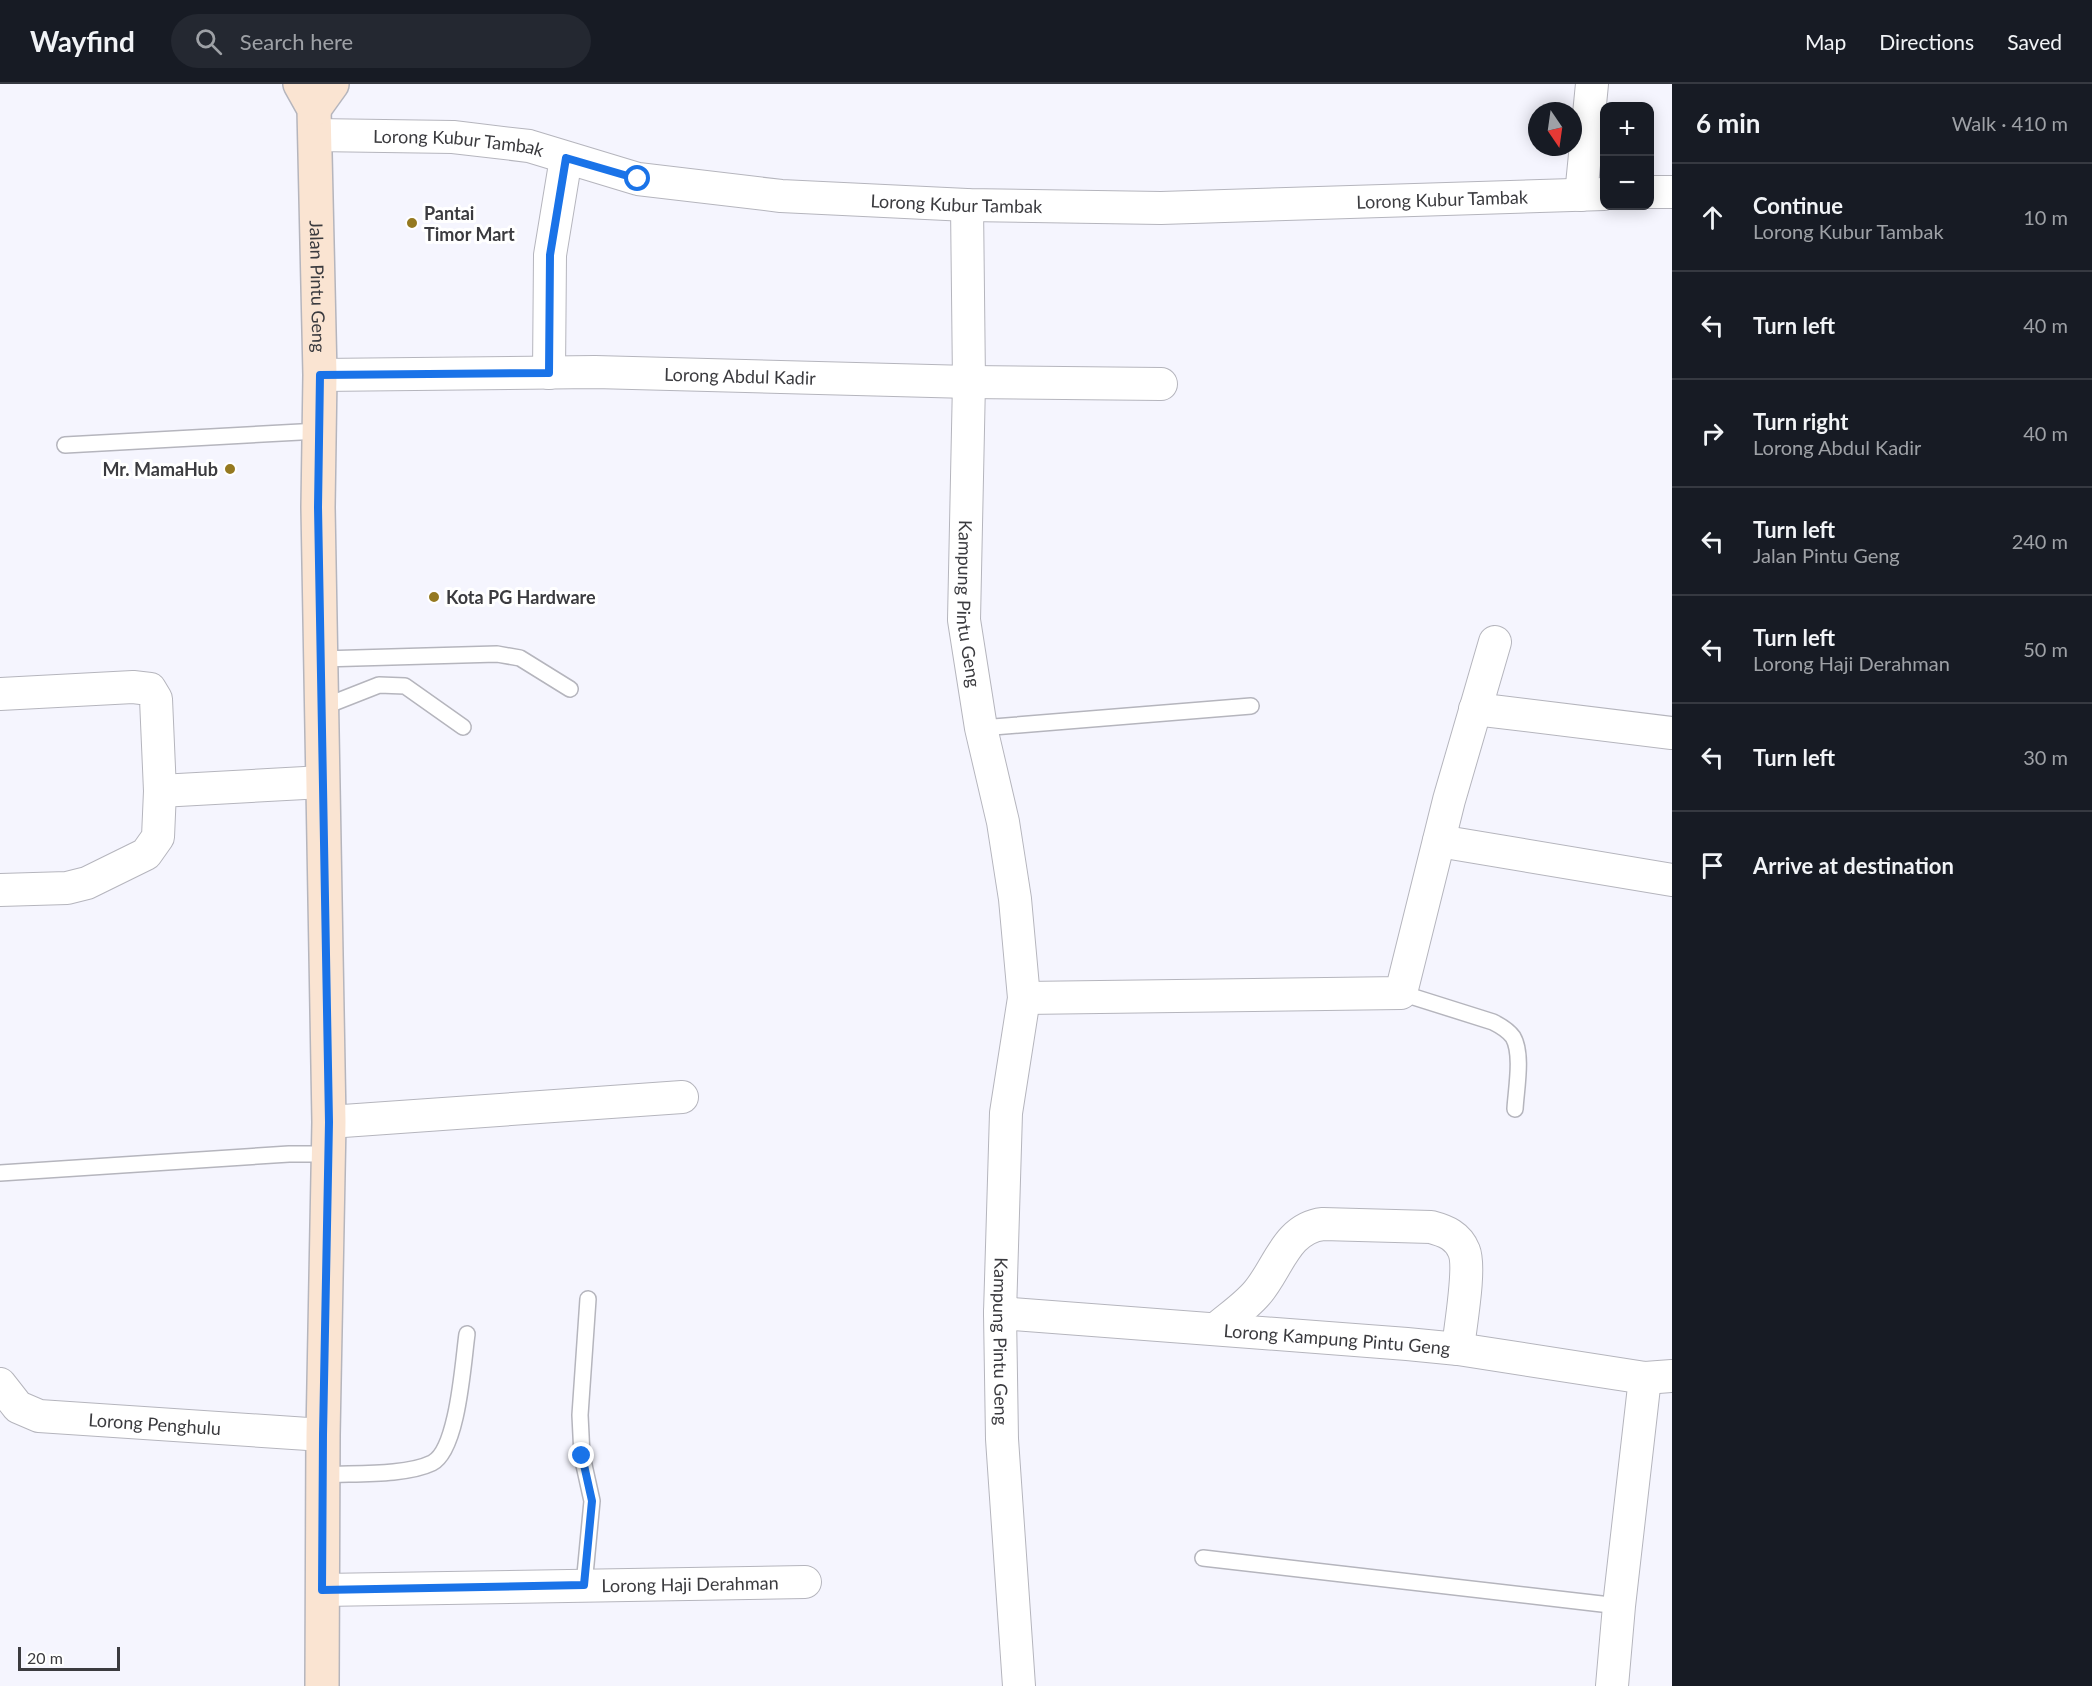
<!DOCTYPE html>
<html lang="en">
<head>
<meta charset="utf-8">
<style>
  :root { --surface:#171b24; --page:#242831; --text:#f1f3f6; --muted:#9ea1a6; --line:#363941 }
  body { margin:0; font-family:Lato,sans-serif; background:var(--page); color:var(--text) }
  .controls { position:absolute; right:18px; top:18px; display:grid; overflow:hidden; border-radius:12px; box-shadow:0 3px 15px #0003 }
  .controls button { width:54px; height:54px; display:grid; place-items:center; padding:0; border:0; border-bottom:2px solid var(--line); background:var(--surface); color:var(--text); font:30px sans-serif }
  .compass { position:absolute; left:1528px; top:18px; width:54px; height:54px; border-radius:50%; background:var(--surface); box-shadow:0 3px 15px #0003; rotate:167deg }
  .scale { position:absolute; left:18px; bottom:15px; width:102px; box-sizing:border-box; padding-left:6px; border:3px solid #3b3b3f; border-top:0; font-size:16px; line-height:21px; white-space:nowrap; color:#3b3b3f; -webkit-text-stroke:4px #fff; paint-order:stroke }
  .stop { position:absolute; width:18px; height:18px; margin:-14px; border:4px solid #1a73e8; border-radius:50%; background:#fff }
  .stop.end { background:#1a73e8; border-color:#fff; box-shadow:0 2px 6px #0008 }
  .list { margin:0; padding:0; list-style:none }
  h2 { display:flex; justify-content:space-between; align-items:center; height:78px; margin:0; padding:0 24px; font-size:26px }
  h2 small { font-size:20px; font-weight:400; color:var(--muted) }
  .list li { display:grid; grid-template-columns:39px 1fr auto; gap:18px; align-items:center; box-sizing:border-box; height:108px; padding:0 24px; border-top:2px solid var(--line) }
  .list b { display:block; font-size:22px; white-space:nowrap }
  .list p { margin:0; font-size:20px; white-space:nowrap; color:var(--muted) }
  .list em { font-size:20px; font-style:normal; color:var(--muted) }
  .icon { flex:none; width:33px; height:33px; fill:none; stroke:currentColor; stroke-width:2; stroke-linecap:round; stroke-linejoin:round }
  .map { position:relative; flex:none; width:1672px; height:1602px; overflow:hidden }
  header { display:flex; align-items:center; gap:36px; box-sizing:border-box; height:84px; padding:0 30px; background:var(--surface); border-bottom:2px solid var(--line) }
  header strong { font-size:28px }
  nav { display:flex; gap:33px; margin-inline-start:auto; font-size:21px }
  .search { width:420px; height:54px; background:var(--page); display:flex; align-items:center; gap:15px; box-sizing:border-box; padding:0 21px; border-radius:33px; color:var(--muted); font-size:22px }
  main { display:flex }
  aside { flex:1; background:var(--surface) }
  .map>svg:first-child { display:block }
  .lines { fill:none; stroke-linecap:round; stroke-linejoin:round }
  .service-casing { stroke:#b5b5bd; stroke-width:18 }
  .minor-casing { stroke:#b5b5bd; stroke-width:34 }
  .secondary-casing { stroke:#b5b5bd; stroke-width:36 }
  .service { stroke:#fff; stroke-width:15 }
  .minor { stroke:#fff; stroke-width:32 }
  .secondary { stroke:#fae4d2; stroke-width:33 }
  .route { stroke:#1a73e8; stroke-width:8 }
  .poi-dot { fill:#957920; stroke:#fff; stroke-width:2 }
  .labels { text-anchor:middle; dominant-baseline:central; stroke-width:6; stroke-linejoin:round; paint-order:stroke }
  .street-label { font-size:18px; fill:#3b3b3f; stroke:#fff }
  .poi-label { font-size:18px; font-weight:bold; fill:#3b3b3f; stroke:#fff; text-anchor:start }
</style>
</head>
<body>
<header>
<strong>Wayfind</strong>
<div class="search"><svg class="icon" aria-label="search" viewBox="0 0 24 24"><circle cx="10" cy="10" r="6"/><path d="M15 15l6 6"/></svg>Search here</div>
<nav><a>Map</a><a>Directions</a><a>Saved</a></nav>
</header>
<main>
<div class="map">
<svg width="1672" height="1602" viewBox="0 0 1672 1602">
  <rect width="100%" height="100%" fill="#f5f5fe"/>
  <g class="lines">
    <defs>
      <g id="service">
        <path d="M65 361 319 347"/>
        <path d="M321 575 497 570 520 574 570 605"/>
        <path d="M323 623 379 601 405 602 463 643"/>
        <path d="M981 644 1251 622"/>
        <path d="M1401 909 1493 938C1501 942 1508 946 1513 953 1523 970 1516 1006 1515 1025"/>
        <path d="M0 1089 289 1070H329"/>
        <path d="M323 1391C353 1389 405 1392 432 1379 458 1366 463 1278 467 1250"/>
        <path d="M1203 1474 1619 1522"/>
        <path d="M584 1501 592 1417 582 1372 580 1331 588 1215"/>
      </g>
      <g id="minor">
        <path id="s1" d="M315 51 453 53 529 62 638 95 781 112 967 121 1161 124 1604 110"/>
        <path d="M1650 108H1672"/>
        <path d="M1581 111 1592 0"/>
        <path id="s2" d="M967 121 969 298 964 536 981 644 1003 738 1015 815 1024 914 1006 1029 1000 1229 1002 1355 1019 1602"/>
        <path d="M549 289 550 171 566 74"/>
        <path id="s3" d="M320 291 595 288 969 298 1161 300"/>
        <path d="M0 610 133 603 150 605 156 615 160 707"/>
        <path d="M1475 625 1672 649"/>
        <path d="M1439 757 1672 796"/>
        <path d="M0 806 67 804 87 799 146 770 158 753 160 707 323 698"/>
        <path d="M1024 914 1401 909 1449 716 1495 558"/>
        <path d="M329 1038 682 1013"/>
        <path id="s4" d="M1000 1229 1407 1260 1458 1265 1645 1294 1672 1292"/>
        <path d="M1217 1244C1230 1233 1246 1222 1257 1209 1278 1185 1286 1144 1323 1140L1431 1143C1446 1147 1458 1152 1464 1167 1471 1184 1460 1243 1458 1265"/>
        <path id="s5" d="M0 1300 18 1323 39 1332 323 1351"/>
        <path id="s6" d="M322 1506 805 1498"/>
        <path d="M1612 1602 1619 1522 1645 1294"/>
      </g>
      <g id="secondary">
        <path id="s7" d="M300 0 314 25 320 291 318 423 329 1038 323 1351 322 1602"/>
        <path d="M314 25 332 0"/>
      </g>
    </defs>
    <!-- service casing -->
    <use href="#service" class="service-casing"/>
    <!-- minor casing -->
    <use href="#minor" class="minor-casing"/>
    <!-- secondary casing -->
    <use href="#secondary" class="secondary-casing"/>
    <!-- service -->
    <use href="#service" class="service"/>
    <!-- minor -->
    <use href="#minor" class="minor"/>
    <!-- secondary -->
    <use href="#secondary" class="secondary"/>
  </g>
  <g class="lines">
    <!-- route -->
    <path class="route" d="M582 1372 592 1417 584 1501 322 1506 323 1351 329 1038 318 423 320 291 549 289 550 171 566 74 638 95"/>
  </g>
  <!-- markers -->
  <g class="poi-dot">
    <circle cx="412" cy="139" r="6"/>
    <circle cx="230" cy="385" r="6"/>
    <circle cx="434" cy="513" r="6"/>
  </g>
  <g class="labels">
    <!-- street labels -->
    <g class="street-label">
      <text stroke="none"><textPath href="#s1" startOffset="144">Lorong Kubur Tambak</textPath></text>
      <text stroke="none"><textPath href="#s1" startOffset="1134">Lorong Kubur Tambak</textPath></text>
      <text stroke="none"><textPath href="#s1" startOffset="648">Lorong Kubur Tambak</textPath></text>
      <text stroke="none"><textPath href="#s7" startOffset="206">Jalan Pintu Geng</textPath></text>
      <text stroke="none"><textPath href="#s3" startOffset="420">Lorong Abdul Kadir</textPath></text>
      <text stroke="none"><textPath href="#s2" startOffset="399">Kampung Pintu Geng</textPath></text>
      <text stroke="none"><textPath href="#s4" startOffset="338">Lorong Kampung Pintu Geng</textPath></text>
      <text stroke="none"><textPath href="#s2" startOffset="1143">Kampung Pintu Geng</textPath></text>
      <text stroke="none"><textPath href="#s5" startOffset="168">Lorong Penghulu</textPath></text>
      <text stroke="none"><textPath href="#s6" startOffset="368">Lorong Haji Derahman</textPath></text>
    </g>
    <!-- poi labels -->
    <g class="poi-label">
      <text x="424" y="129">Pantai<tspan x="424" dy="21">Timor Mart</tspan></text>
      <text x="218" y="385" text-anchor="end">Mr. MamaHub</text>
      <text x="446" y="513">Kota PG Hardware</text>
    </g>
  </g>
</svg>
<div class="controls">
<button>+</button>
<button>−</button>
</div>
<svg class="compass" viewBox="-18 -18 36 36"><path d="M0-13l5 13h-10z" fill="#e53935"/><path d="M0 13l5-13h-10z" fill="#9ea1a6"/></svg>
<div class="scale">20 m</div>
<div class="stop" style="left:638px;top:95px"></div>
<div class="stop end" style="left:582px;top:1372px"></div>
</div>
<aside>
<h2>6 min<small>Walk · 410 m</small></h2>
<ul class="list">
<li><svg class="icon" aria-label="ahead" viewBox="0 0 24 24"><path d="M12 20V5M6 11l6-6 6 6"/></svg><div><b>Continue</b><p>Lorong Kubur Tambak</p></div><em>10 m</em></li>
<li><svg class="icon" aria-label="left" viewBox="0 0 24 24"><path d="M17 20v-9H6M10 6l-5 5 5 5"/></svg><div><b>Turn left</b></div><em>40 m</em></li>
<li><svg class="icon" aria-label="right" viewBox="0 0 24 24"><path d="M7 20v-9h11M14 6l5 5-5 5"/></svg><div><b>Turn right</b><p>Lorong Abdul Kadir</p></div><em>40 m</em></li>
<li><svg class="icon" aria-label="left" viewBox="0 0 24 24"><path d="M17 20v-9H6M10 6l-5 5 5 5"/></svg><div><b>Turn left</b><p>Jalan Pintu Geng</p></div><em>240 m</em></li>
<li><svg class="icon" aria-label="left" viewBox="0 0 24 24"><path d="M17 20v-9H6M10 6l-5 5 5 5"/></svg><div><b>Turn left</b><p>Lorong Haji Derahman</p></div><em>50 m</em></li>
<li><svg class="icon" aria-label="left" viewBox="0 0 24 24"><path d="M17 20v-9H6M10 6l-5 5 5 5"/></svg><div><b>Turn left</b></div><em>30 m</em></li>
<li><svg class="icon" aria-label="arrive" viewBox="0 0 24 24"><path d="M6 21V4h12l-3 4 3 4H6"/></svg><div><b>Arrive at destination</b></div></li>
</ul>
</aside>
</main>
</body>
</html>
